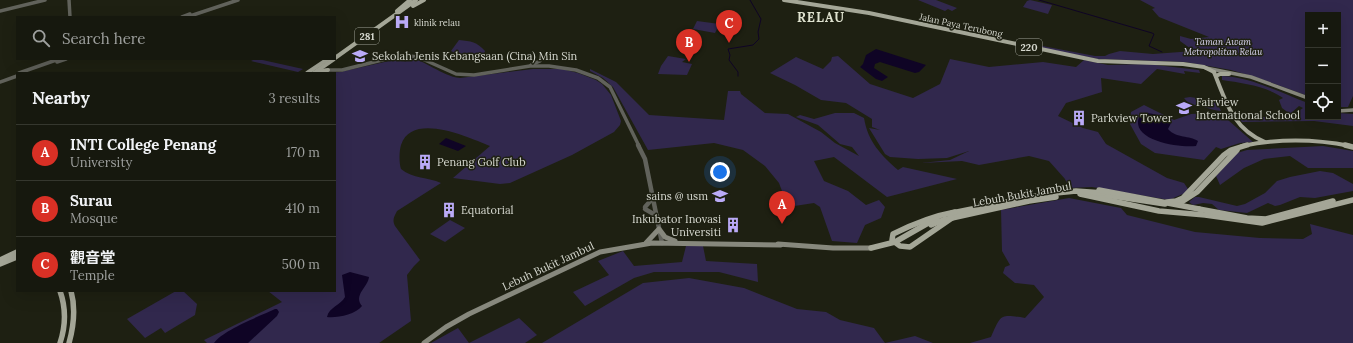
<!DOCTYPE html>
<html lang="en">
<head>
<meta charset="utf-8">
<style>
  :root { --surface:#16180e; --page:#1f2117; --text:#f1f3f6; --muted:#9ea09e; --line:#35372e; --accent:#d93025 }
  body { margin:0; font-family:Lora,"Noto Sans SC",serif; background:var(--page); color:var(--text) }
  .controls { position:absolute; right:12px; top:12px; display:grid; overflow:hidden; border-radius:0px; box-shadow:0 4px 16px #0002 }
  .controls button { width:36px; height:36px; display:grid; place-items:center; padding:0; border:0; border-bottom:1px solid var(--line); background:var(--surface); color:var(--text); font:20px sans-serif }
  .you { position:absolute; left:720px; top:172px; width:14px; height:14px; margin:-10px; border:3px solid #fff; border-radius:50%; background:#1a73e8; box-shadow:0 0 0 6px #1a73e833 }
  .badge { display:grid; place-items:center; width:26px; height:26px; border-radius:50%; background:var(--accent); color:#fff; font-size:13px; font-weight:700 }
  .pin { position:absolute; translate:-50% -33px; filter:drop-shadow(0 1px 2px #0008) }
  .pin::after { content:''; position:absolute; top:21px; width:14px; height:12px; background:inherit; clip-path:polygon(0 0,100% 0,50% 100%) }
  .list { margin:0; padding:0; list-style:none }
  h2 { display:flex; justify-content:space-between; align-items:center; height:52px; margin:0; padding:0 16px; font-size:17px }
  h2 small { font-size:13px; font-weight:400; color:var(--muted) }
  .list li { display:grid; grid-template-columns:26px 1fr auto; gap:12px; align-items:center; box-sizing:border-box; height:56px; padding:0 16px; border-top:1px solid var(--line) }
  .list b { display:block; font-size:15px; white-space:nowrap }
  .list p { margin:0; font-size:13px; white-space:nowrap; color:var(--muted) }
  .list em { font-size:13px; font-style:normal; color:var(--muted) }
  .icon { flex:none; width:22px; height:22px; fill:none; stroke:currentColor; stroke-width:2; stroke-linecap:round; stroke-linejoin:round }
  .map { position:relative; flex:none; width:1353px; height:343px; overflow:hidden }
  .search { position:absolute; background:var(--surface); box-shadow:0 4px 16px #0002; left:16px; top:16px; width:320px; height:44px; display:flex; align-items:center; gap:10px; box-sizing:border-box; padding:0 14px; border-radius:0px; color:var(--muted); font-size:15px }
  .panel { position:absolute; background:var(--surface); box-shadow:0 4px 16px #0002; left:16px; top:72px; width:320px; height:220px; border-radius:0px }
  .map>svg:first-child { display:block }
  .green { fill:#31284d }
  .water { fill:#0f0425 }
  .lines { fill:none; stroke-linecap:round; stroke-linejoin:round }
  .stream { stroke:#0f0425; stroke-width:1 }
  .tertiary-far1 { stroke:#61625b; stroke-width:3.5 }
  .tertiary { stroke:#61625b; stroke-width:4.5 }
  .secondary-far1 { stroke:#87887d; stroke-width:3.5 }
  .secondary { stroke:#87887d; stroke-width:5 }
  .primary-far1 { stroke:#a4a697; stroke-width:4 }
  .primary { stroke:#a4a697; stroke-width:5.5 }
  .primary-bridge { stroke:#a4a697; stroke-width:5.5 }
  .labels { text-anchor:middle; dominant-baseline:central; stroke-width:3; stroke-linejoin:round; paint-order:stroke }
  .far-poi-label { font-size:9px; fill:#d5d7ce; stroke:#1e2012; text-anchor:start }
  .far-street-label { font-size:9px; fill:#d5d7ce; stroke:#1e2012 }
  .far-park-label { font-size:9px; font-style:italic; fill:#ddd8f4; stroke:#1e2012 }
  .shield { fill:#1e2012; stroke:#9ea096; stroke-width:1 }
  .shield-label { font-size:10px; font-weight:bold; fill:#d5d7ce }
  .poi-label { font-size:11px; fill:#d5d7ce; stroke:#1e2012; text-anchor:start }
  .street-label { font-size:11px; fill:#d5d7ce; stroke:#1e2012 }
  .far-district-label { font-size:13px; font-weight:bold; letter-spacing:1px; fill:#dfe2cf; stroke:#1e2012 }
</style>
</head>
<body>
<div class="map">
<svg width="1353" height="343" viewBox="0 0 1353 343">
  <rect width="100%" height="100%" fill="#1e2012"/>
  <!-- green -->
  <g class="green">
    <path d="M918 0H936L957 8 952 11 948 9 945 11Z"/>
    <path d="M1030 0 1052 5 1048 14 1023 7 1027 1Z"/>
    <path d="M1140 0H1353V96L1348 107H1338V15H1308V96L1258 78 1231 70 1185 62 1098 59 1031 46 1032 44 1095 56H1105L1109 54 1120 51 1153 54 1194 51 1180 41V36L1191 39 1209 37 1159 17 1152 9 1155 8Z"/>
    <path d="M697 21 727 25 726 30 717 29 715 33 693 29Z"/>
    <path d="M459 40C471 41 477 42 485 51L484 54 475 59 459 55 451 51Z"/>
    <path d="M668 56 686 59 682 62 692 64 687 75 658 74 661 66Z"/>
    <path d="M838 56 870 84 913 98 940 84 950 59 989 67 1043 62 1076 67 1084 60 1108 65 1147 64 1199 70 1200 73 1184 71 1185 74 1157 69 1141 84 1101 78 1102 92 1066 103 1058 116 1083 128 1098 132 1106 144 1167 178 1184 183 1188 189 1185 193 1169 200 1092 187 1069 188 1065 179 1049 161 1029 156 979 165 962 161 921 163 950 160 969 151 947 158 918 159 890 157 885 154 869 128 880 130 872 127V119L846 103 821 100 795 85 770 73 796 57 823 69 831 61 832 57Z"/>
    <path d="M407 57C426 60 441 76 460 78L533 69H562L578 73 596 80 602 84 611 95 621 121 620 125 614 132 572 155 510 183 500 184 453 178 490 146C470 138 412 111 401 145 399 152 399 163 401 169 413 179 428 177 441 183L397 211C394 217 392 220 395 226L420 260 414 266 407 275 411 321 379 343H207L204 340 282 302 268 291H335V73H318L340 72Z"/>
    <path d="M255 59H258L303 69 298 72 251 61Z"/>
    <path d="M590 69 616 82 649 115 724 120 728 91H740L741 94 765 113 788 114 821 132 835 143 859 156 852 147 840 144 818 125 796 117 800 115 814 119 835 113H854L864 118C868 142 881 155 898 170L903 167 957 179 887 197 834 157 814 161 824 181 848 191 866 205 879 200 885 207 881 218 865 225 857 243 832 241 820 207 814 203 788 207 779 183 765 166 743 150 714 143 648 150 613 87 603 78 590 71Z"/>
    <path d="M1222 76C1251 77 1281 93 1308 103V117H1338V113L1353 114V126L1314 121 1242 122 1239 118 1291 116 1303 108 1299 106 1290 114 1282 108 1279 100 1283 98C1266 86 1242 83 1222 80Z"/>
    <path d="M1190 97 1216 101 1221 111C1209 110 1202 104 1190 105L1184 98Z"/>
    <path d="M1144 105 1174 120 1191 114 1215 113 1219 118 1228 120 1253 142 1240 143 1221 149 1216 147 1204 160 1155 153 1141 144 1130 124 1131 112Z"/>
    <path d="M1323 146 1353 151V168H1308L1290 156 1264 159 1244 168 1220 185 1216 176 1237 153 1247 150Z"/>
    <path d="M1320 171 1333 173 1353 184V191L1315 198 1300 197 1280 205 1275 206 1268 203 1247 213 1219 210 1212 204 1203 203 1193 205 1189 202 1195 197H1199L1237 206 1245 204 1265 193 1277 181 1290 177Z"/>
    <path d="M1069 198 1121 208 1127 215 1195 232 1260 238 1303 239 1312 234 1310 224 1353 235V343H970L991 337C1001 314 1000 314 1025 318L1044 297 1034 285 1015 283 1003 273 1005 267 1010 265 1002 251 1001 210Z"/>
    <path d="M450 220 465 228 445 242 430 234Z"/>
    <path d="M686 246H703L706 261 757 264 758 282 719 272H654L634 278 585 306 573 292 609 275 598 261 623 251 634 266 682 262Z"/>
    <path d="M689 278 744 288 797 309 826 312 840 320 874 328 885 343 915 336 933 343H542L643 283Z"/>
    <path d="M176 291H183L197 304 195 315 165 333 161 328 145 338 127 319Z"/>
    <path d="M519 318 537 335 525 343H431L458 328 469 343Z"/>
  </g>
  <!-- water -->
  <g class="water">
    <path d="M876 49 926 65 919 72 915 73 880 62 875 64 874 68 888 77 882 81 876 79 860 67 863 64 866 55Z"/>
    <path d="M1147 113C1156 114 1163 116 1171 121V123L1168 129C1177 139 1189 135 1198 141L1196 146C1182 148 1136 142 1138 121 1139 115 1142 114 1147 113Z"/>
    <path d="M446 138 466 146 458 151 439 144Z"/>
    <path d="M350 272 369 277C368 287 353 295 362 306 355 315 337 318 327 317 329 307 341 305 345 297L342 275Z"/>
    <path d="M275 309H277L279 312 277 316 248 343H214C223 330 260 316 275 309Z"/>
  </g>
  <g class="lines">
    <!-- stream -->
    <g class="stream">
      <path d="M1039 0 1152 33 1154 34 1149 46 1162 52"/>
      <path d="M738 76V72L729 60 730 55 728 49 753 45 759 39 758 32 761 19 750 0"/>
    </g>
    <!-- tertiary-far1 -->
    <g class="tertiary-far1">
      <path d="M69 0 70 17"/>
      <path d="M0 11 45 0"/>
      <path d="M182 17 190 14"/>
      <path d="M187 17 238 0"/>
      <path d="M57 62 66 59"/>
      <path d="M531 65 540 61"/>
      <path d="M325 70H342L394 57 409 56 418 57 456 74 474 75 530 66H549L576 70 598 78 610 87 639 146"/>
      <path d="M19 73 59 59"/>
      <path d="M0 82 17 76"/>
    </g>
    <!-- tertiary -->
    <g class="tertiary">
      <path d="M638 145 645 159 662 243"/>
      <path d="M645 207 653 198"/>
      <path d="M645 209 657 216"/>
    </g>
    <!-- secondary-far1 -->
    <g class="secondary-far1">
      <path d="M1206 68 1251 77 1308 98"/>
      <path d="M1338 111 1353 110"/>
    </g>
    <!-- secondary -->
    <g class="secondary">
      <path d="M646 243 659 229 665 237 675 241"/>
      <path d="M778 244 833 248H871"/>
      <path d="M424 343 446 327 469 314 600 252 652 243 781 245"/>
    </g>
    <!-- primary-far1 -->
    <g class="primary-far1">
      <path d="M784 0 869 13 1098 61 1183 64 1204 67 1214 72"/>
      <path d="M413 6 424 0"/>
      <path d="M397 11 410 0"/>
      <path d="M335 58 416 0"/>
      <path d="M318 72 328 70"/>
      <path d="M1214 72C1226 102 1233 129 1265 142"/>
      <path d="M307 73 328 59"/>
      <path d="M314 73 334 59"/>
      <path d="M1216 76 1220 74H1229"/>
      <path d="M1242 146C1276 139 1315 139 1350 146"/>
    </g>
    <!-- primary -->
    <g class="primary">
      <path d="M1345 145 1353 147"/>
      <path d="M1080 194 1159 211 1205 215 1262 223 1353 200"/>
      <path d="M1099 194 1165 204"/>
      <path d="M1167 202 1176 201 1183 198 1224 155 1231 150 1247 145"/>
      <path d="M1180 203 1197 192 1237 150"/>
      <path d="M1199 209 1247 218 1266 219 1333 201"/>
      <path d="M952 213 1046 194 1076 191 1104 193"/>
      <path d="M931 225 943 220 1029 201 1056 197"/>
      <path d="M871 248 895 242 937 218"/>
      <path d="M0 260 17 252"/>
      <path d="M0 264 17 257"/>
      <path d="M60 291C66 308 66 325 60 343"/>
      <path d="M69 343C74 325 76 309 71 291"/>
    </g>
    <!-- primary-bridge -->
    <g class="primary-bridge">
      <path d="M1099 190 1199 209"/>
      <path d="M952 218 910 247 900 246 892 240 893 234C913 224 933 216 955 212"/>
    </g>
  </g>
  <!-- icons -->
  <defs>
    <symbol id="hospital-bare" viewBox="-9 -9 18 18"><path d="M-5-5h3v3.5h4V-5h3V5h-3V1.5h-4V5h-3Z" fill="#baaaf7" stroke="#1e2012" stroke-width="2.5" paint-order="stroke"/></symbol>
    <symbol id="school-bare" viewBox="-9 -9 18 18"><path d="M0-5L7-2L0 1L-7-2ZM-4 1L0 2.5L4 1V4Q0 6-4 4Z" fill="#baaaf7" stroke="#1e2012" stroke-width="2.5" paint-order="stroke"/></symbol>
    <symbol id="building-bare" viewBox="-9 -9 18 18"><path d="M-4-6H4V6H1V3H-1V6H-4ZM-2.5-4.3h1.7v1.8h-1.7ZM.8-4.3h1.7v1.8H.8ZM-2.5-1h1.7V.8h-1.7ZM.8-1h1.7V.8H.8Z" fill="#baaaf7" stroke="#1e2012" stroke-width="2.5" paint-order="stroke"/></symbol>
    <symbol id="university-bare" viewBox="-9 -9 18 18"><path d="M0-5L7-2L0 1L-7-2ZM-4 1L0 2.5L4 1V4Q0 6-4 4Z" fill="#baaaf7" stroke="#1e2012" stroke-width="2.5" paint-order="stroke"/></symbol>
  </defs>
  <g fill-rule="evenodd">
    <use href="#hospital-bare" x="391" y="11" width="22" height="22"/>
    <use href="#school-bare" x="349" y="45" width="22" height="22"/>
    <use href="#school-bare" x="1173" y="97" width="22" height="22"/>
    <use href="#building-bare" x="1068" y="107" width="22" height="22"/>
    <use href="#building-bare" x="414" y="151" width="22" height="22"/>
    <use href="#university-bare" x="709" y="185" width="22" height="22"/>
    <use href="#building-bare" x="438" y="199" width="22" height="22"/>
    <use href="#building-bare" x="722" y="214" width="22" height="22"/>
  </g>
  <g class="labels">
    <!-- far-poi labels -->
    <g class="far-poi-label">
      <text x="414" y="22">klinik relau</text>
    </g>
    <!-- far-street labels -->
    <g class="far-street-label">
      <text transform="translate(961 25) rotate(12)">Jalan Paya Terubong</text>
    </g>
    <!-- far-park labels -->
    <g class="far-park-label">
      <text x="1223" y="41">Taman Awam<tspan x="1223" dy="10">Metropolitan Relau</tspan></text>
    </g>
    <!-- shield labels -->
    <g class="shield">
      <rect x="355" y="28" width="24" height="16" rx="3"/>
      <rect x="1016" y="39" width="26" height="16" rx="3"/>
    </g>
    <g class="shield-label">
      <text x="367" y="36">281</text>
      <text x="1029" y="47">220</text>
    </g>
    <!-- poi labels -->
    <g class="poi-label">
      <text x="372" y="56">Sekolah Jenis Kebangsaan (Cina) Min Sin</text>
      <text x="1196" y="102">Fairview<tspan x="1196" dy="13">International School</tspan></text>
      <text x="1091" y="118">Parkview Tower</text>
      <text x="437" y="162">Penang Golf Club</text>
      <text x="708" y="196" text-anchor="end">sains @ usm</text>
      <text x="461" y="210">Equatorial</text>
      <text x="721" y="219" text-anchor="end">Inkubator Inovasi<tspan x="721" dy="13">Universiti</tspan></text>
    </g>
    <!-- street labels -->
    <g class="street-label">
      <text transform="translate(1022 194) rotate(-10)">Lebuh Bukit Jambul</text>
      <text transform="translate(548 266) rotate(-25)">Lebuh Bukit Jambul</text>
    </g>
    <!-- far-district labels -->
    <g class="far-district-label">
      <text x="821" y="17">RELAU</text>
    </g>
  </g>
</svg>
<div class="controls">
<button>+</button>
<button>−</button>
<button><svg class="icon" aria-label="locate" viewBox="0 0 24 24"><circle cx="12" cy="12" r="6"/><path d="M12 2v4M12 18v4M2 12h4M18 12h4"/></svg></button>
</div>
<div class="you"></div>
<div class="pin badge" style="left:782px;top:224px">A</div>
<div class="pin badge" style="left:689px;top:62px">B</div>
<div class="pin badge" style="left:729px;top:43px">C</div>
<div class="search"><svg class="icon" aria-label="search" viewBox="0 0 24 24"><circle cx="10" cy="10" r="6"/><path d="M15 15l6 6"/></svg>Search here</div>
<section class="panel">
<h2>Nearby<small>3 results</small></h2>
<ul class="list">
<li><span class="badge">A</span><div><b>INTI College Penang</b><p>University</p></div><em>170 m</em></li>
<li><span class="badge">B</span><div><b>Surau</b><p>Mosque</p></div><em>410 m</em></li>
<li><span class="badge">C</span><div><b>觀音堂</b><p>Temple</p></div><em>500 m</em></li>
</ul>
</section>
</div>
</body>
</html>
